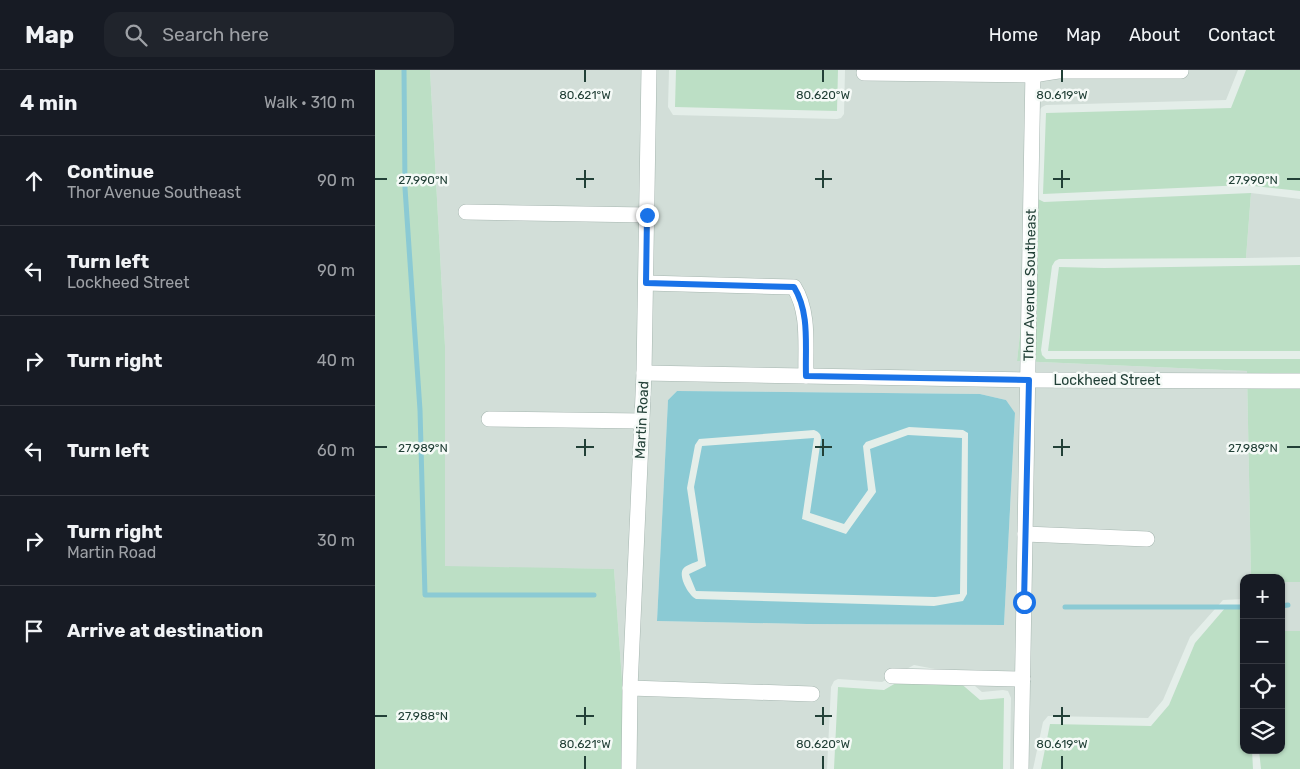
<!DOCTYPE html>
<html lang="en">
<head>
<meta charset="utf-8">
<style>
  :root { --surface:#171b24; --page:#20242c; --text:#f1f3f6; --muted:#9ea1a6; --line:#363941 }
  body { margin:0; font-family:Rubik,sans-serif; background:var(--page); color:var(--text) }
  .controls { position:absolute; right:15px; bottom:15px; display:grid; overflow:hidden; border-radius:10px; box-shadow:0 1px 4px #0004 }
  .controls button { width:45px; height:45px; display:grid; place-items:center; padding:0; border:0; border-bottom:1px solid var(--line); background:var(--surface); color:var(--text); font:25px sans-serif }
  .stop { position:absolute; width:15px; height:15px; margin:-11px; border:4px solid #1a73e8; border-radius:50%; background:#fff }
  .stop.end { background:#1a73e8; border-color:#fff; box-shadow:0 1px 5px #0008 }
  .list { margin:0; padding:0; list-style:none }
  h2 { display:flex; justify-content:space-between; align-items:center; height:65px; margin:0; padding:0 20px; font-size:21px }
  h2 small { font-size:16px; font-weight:400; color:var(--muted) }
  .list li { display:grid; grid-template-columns:32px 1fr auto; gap:15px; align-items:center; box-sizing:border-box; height:90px; padding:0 20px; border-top:1px solid var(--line) }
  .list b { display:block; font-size:19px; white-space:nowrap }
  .list p { margin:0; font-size:16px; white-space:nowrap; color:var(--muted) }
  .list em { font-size:16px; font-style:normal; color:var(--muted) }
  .icon { flex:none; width:28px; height:28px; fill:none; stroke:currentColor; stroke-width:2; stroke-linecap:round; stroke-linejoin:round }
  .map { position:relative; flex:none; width:925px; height:699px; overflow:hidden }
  header { display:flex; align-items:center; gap:30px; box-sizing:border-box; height:70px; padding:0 25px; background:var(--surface); border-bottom:1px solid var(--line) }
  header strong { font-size:24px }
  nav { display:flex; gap:28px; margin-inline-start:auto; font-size:18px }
  .search { width:350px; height:45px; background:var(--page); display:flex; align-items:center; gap:12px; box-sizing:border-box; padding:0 18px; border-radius:15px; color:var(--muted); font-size:19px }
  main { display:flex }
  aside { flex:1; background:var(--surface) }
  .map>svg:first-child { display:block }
  .built { fill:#d2ded8; fill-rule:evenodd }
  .green { fill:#bcdfc5 }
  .water { fill:#8bcad4; fill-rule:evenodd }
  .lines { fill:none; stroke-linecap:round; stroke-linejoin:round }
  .stream { stroke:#8bcad4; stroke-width:5 }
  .minor-casing { stroke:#a6b6b0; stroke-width:16 }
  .minor { stroke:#fff; stroke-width:15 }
  .route { stroke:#1a73e8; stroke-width:6 }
  .ticks { fill:none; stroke:#224037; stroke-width:2 }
  .labels { text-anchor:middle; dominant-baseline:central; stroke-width:5; stroke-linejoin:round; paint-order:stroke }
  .street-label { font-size:14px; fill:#224037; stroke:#f5faf7 }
  .ticks-label { font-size:12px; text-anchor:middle; fill:#224037; stroke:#f5faf7; stroke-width:5; stroke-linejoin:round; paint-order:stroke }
</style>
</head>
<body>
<header>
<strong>Map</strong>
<div class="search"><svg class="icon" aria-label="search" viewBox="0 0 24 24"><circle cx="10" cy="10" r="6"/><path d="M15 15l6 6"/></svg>Search here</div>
<nav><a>Home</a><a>Map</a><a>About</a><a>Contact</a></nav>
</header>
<main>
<aside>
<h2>4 min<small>Walk · 310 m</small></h2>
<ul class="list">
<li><svg class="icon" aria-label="ahead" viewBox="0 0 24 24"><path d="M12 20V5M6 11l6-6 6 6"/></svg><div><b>Continue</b><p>Thor Avenue Southeast</p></div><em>90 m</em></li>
<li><svg class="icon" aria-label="left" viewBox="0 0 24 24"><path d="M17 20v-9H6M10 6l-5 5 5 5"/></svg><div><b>Turn left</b><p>Lockheed Street</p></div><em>90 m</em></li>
<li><svg class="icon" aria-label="right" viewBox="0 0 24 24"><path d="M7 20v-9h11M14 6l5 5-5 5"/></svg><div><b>Turn right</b></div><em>40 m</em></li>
<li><svg class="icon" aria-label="left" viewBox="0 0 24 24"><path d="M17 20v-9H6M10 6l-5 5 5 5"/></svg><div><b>Turn left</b></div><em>60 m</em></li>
<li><svg class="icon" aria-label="right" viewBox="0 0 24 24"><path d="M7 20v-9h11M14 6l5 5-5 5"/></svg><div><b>Turn right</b><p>Martin Road</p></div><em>30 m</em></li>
<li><svg class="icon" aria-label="arrive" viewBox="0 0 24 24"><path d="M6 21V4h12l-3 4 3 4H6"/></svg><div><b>Arrive at destination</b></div></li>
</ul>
</aside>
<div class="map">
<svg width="925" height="699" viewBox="0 0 925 699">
  <rect width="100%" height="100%" fill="#e4eee9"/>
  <!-- built -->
  <g class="built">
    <path d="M55 0H294L293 37 298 45 462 49 466 48 469 44 470 0H863L851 30 671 35 667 37 664 40 661 118 642 291 872 301 876 508H869V529L848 530 815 567 788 630 773 648 673 646 668 652 658 699H635L636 628 633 621 628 620 607 622 586 604 539 595 507 612 463 609 459 611 456 617 452 699H249V638L239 499 70 497V276ZM302 321 605 324 631 330 640 344 629 555 432 554 282 551 293 330Z"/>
    <path d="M876 123 925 129V187L871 188Z"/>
    <rect x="906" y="512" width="19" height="49"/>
  </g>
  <!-- green -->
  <g class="green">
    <path d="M0 0H55L70 276V496L239 499 249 638V699H0Z"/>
    <path d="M301 0H463L462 41 300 37Z"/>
    <path d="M871 0H925V121L870 115 668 124 671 43 856 38Z"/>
    <path d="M661 118 663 129 669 132 876 123 871 188 684 189 680 191 677 196 666 280 667 285 671 289H925V512H906V508H876L872 301 642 291Z"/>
    <path d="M925 195V281H673L684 197 729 198Z"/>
    <path d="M851 537H868L869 680H877L878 699H666L675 654 776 656 794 635 820 573Z"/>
    <path d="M906 561H925V699H886L884 680H906Z"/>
    <path d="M538 603 583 611 605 630 629 628 628 699H459L463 617 509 620Z"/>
  </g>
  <!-- water -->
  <g class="water">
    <path d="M302 321 605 324 631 330 640 343 629 555 432 554 282 551 293 330ZM534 357 588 360 593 363 592 524 588 531 559 536 321 529C314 526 303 507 308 499 311 495 319 493 323 491L312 418 320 375 324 369 439 360C444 362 446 364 446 369L435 443 469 454 493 420 488 376 491 372Z"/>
    <path d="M533 365 587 368 585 524 560 527 321 521 314 504 331 496 319 417 327 376 439 368 427 449 471 464 501 422 495 379Z"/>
  </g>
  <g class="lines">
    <!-- stream -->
    <g class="stream">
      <path d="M29 0 30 118 45 340 50 525H219"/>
      <path d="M906 536 913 535"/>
      <path d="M690 537H869"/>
    </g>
    <defs>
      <g id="minor">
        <path d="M489 3 658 5 683 1H806"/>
        <path d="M91 142 272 145"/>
        <path d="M271 213 419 217C435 243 430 276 431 306"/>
        <path d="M269 303 653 310 925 311"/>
        <path d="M114 349 267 351"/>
        <path d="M650 464 772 469"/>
        <path d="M517 606 648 609"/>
        <path d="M255 618 437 624"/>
        <path d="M254 699 255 618 269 303 274 0"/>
        <path d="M646 699 658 0"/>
      </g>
    </defs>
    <!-- minor casing -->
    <use href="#minor" class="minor-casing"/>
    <!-- minor -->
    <use href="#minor" class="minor"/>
  </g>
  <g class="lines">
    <!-- route -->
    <path class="route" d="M272 145 271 213 419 217C435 243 430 276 431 306L654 310 649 532"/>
  </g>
  <!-- ticks -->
  <path class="ticks" d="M210 0V12M448 0V12M687 0V12M210 100V118M448 100V118M687 100V118M0 109H12M201 109H219M440 109H457M678 109H695M912 109H925M210 369V386M448 369V386M687 369V386M0 377H12M201 377H219M440 377H457M678 377H695M912 377H925M210 637V655M448 637V655M687 637V655M0 646H12M201 646H219M440 646H457M678 646H695M210 686V699M448 686V699M687 686V699"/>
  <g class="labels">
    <!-- street labels -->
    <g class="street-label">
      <text transform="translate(655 215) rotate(-89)">Thor Avenue Southeast</text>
      <text x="732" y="310">Lockheed Street</text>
      <text transform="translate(267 350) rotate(-87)">Martin Road</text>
    </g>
  </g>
  <g class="ticks-label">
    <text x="210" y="29">80.621°W</text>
    <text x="448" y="29">80.620°W</text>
    <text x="687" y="29">80.619°W</text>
    <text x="48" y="114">27.990°N</text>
    <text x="878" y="114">27.990°N</text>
    <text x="48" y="382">27.989°N</text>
    <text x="878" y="382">27.989°N</text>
    <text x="48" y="650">27.988°N</text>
    <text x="210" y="678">80.621°W</text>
    <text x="448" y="678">80.620°W</text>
    <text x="687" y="678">80.619°W</text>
  </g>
</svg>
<div class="controls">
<button>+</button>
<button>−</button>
<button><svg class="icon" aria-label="locate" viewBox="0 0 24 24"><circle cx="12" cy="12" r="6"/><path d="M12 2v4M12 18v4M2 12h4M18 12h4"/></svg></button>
<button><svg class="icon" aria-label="layers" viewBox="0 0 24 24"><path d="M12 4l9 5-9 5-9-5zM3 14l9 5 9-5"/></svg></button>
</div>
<div class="stop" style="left:649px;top:532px"></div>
<div class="stop end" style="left:272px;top:145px"></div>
</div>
</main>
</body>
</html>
